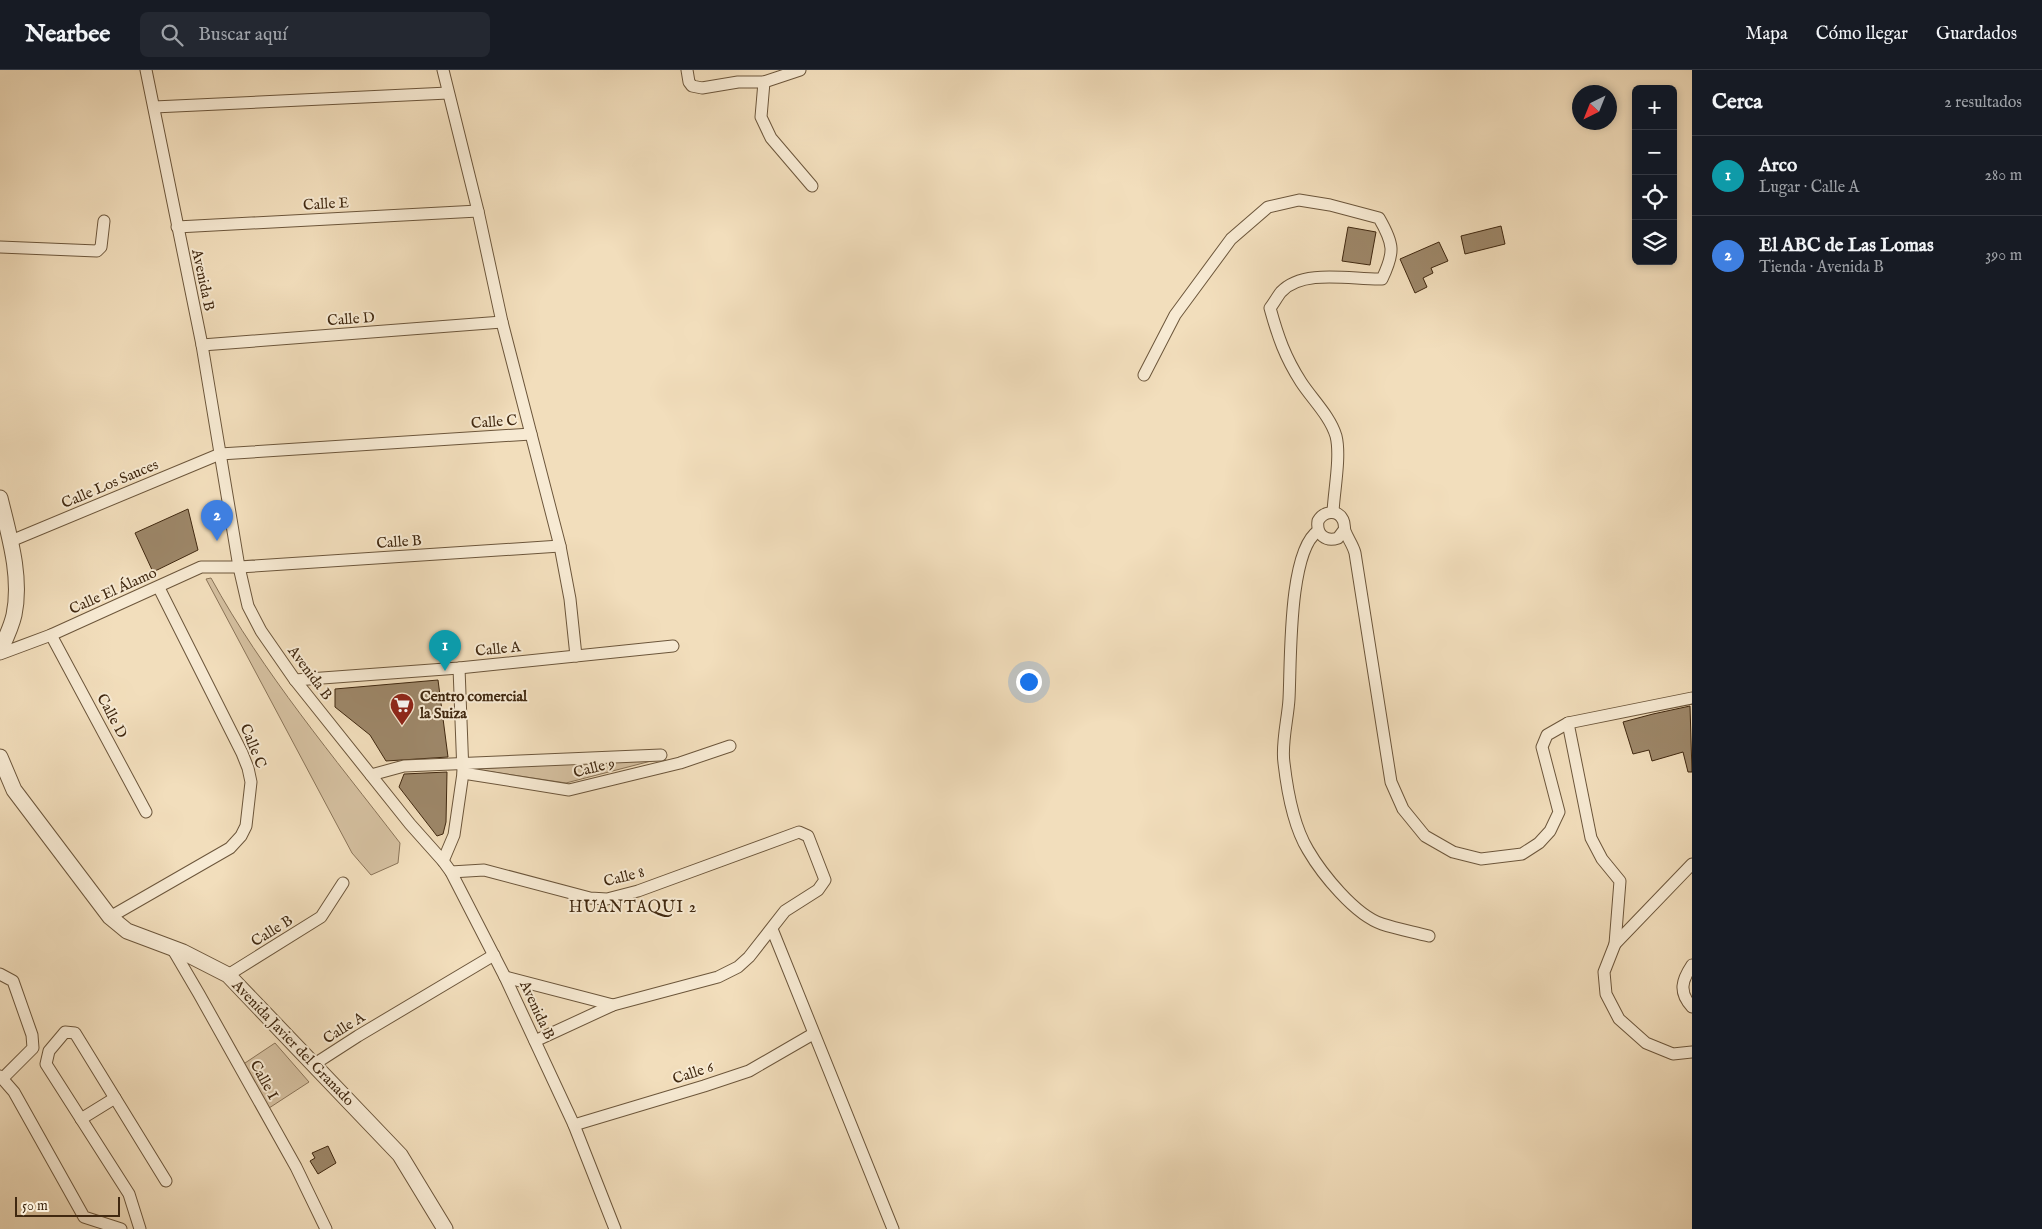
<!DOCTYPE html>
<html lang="es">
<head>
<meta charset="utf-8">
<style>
  :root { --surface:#171b24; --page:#242831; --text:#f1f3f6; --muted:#9ea1a6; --line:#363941; --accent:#c59692 }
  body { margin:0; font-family:"IM FELL English",serif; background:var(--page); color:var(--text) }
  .controls { position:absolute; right:15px; top:15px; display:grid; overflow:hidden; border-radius:8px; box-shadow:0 2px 8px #0003 }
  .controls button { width:45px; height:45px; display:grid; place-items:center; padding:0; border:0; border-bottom:1px solid var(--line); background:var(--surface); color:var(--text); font:25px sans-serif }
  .compass { position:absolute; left:1572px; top:15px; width:45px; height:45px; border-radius:50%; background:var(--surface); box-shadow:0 2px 8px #0003; rotate:223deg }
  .scale { position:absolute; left:15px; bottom:12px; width:105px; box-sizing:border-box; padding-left:5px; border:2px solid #402810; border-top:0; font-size:14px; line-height:18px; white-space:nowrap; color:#402810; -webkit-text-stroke:4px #f7ead3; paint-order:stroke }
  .you { position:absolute; left:1028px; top:611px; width:18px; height:18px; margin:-12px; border:4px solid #fff; border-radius:50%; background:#1a73e8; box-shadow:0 0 0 8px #1a73e833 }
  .badge { display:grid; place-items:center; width:32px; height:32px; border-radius:50%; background:var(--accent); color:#fff; font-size:16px; font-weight:700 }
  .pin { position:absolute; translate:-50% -41px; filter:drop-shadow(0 1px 2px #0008) }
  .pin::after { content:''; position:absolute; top:26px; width:18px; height:15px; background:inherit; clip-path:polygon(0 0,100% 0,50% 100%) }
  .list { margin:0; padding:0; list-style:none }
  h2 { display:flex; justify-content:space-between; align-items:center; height:65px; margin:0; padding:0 20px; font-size:21px }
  h2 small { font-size:16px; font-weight:400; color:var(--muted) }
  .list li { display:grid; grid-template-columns:32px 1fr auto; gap:15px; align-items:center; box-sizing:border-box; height:80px; padding:0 20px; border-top:1px solid var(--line) }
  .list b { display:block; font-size:19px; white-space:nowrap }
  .list p { margin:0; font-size:16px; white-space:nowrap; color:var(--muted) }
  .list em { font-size:16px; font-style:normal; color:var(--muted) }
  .icon { flex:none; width:28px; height:28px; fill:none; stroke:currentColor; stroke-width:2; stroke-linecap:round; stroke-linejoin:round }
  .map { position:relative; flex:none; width:1692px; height:1159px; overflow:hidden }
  header { display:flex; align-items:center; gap:30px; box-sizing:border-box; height:70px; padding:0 25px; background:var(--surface); border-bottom:1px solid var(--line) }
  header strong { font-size:24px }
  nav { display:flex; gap:28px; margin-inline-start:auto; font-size:18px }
  .search { width:350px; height:45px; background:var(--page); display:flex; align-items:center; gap:12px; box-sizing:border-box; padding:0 18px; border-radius:8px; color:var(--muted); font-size:19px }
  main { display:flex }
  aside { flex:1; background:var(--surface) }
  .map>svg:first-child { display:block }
  .green { fill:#d4bf9f; stroke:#8a7458 }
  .building { fill:#9d8769; stroke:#402810 }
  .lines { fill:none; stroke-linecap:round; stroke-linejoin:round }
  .minor-casing { stroke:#6c563b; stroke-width:13 }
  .tertiary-casing { stroke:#6c563b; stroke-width:17 }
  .minor { stroke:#f7ead3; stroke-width:11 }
  .tertiary { stroke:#f7ead3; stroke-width:15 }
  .labels { text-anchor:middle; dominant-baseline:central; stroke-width:4; stroke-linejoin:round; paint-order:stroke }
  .street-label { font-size:15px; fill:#402810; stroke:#f7ead3 }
  .poi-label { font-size:15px; font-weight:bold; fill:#402810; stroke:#f7ead3; text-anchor:start }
  .neighbourhood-label { font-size:16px; letter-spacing:1px; fill:#402810; stroke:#f7ead3 }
</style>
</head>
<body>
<header>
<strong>Nearbee</strong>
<div class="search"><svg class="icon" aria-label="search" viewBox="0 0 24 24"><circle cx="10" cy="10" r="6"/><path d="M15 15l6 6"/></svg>Buscar aquí</div>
<nav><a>Mapa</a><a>Cómo llegar</a><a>Guardados</a></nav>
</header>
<main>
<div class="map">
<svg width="1692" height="1159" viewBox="0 0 1692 1159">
  <rect width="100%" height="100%" fill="#f2debc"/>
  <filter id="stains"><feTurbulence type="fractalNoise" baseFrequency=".004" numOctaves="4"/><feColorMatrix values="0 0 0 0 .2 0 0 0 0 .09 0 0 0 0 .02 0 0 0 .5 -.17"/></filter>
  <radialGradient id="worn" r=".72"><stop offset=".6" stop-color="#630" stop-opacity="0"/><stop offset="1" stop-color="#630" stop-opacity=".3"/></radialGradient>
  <!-- green -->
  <g class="green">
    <path d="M211 508C263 603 334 687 400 773L398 793 371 805 352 783 206 509Z"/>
    <path d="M659 689 566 713 473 699Z"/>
    <path d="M275 973 309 1012 266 1040 239 997Z"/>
  </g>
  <!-- building -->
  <g class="building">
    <path d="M1501 156 1505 174 1465 184 1461 166Z"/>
    <path d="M1348 157 1376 162 1370 195 1342 191Z"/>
    <path d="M1439 172 1448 191 1431 198 1433 203 1423 208 1427 217 1415 223 1400 189Z"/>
    <path d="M188 439 198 480 153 502 135 463Z"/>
    <path d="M438 610 448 687 386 691 370 665 335 637V619Z"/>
    <path d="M1690 636 1692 702H1688L1683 682 1652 691 1649 680 1633 684 1623 652 1653 644Z"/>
    <path d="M447 702 446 752 443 764 437 766 399 717 404 704Z"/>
    <path d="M328 1076 336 1093 318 1104 310 1091 315 1088 312 1083Z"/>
  </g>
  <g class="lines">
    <defs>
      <g id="minor">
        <path d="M146 0 202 275 239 497 248 536 261 561 295 610 410 754 443 791 451 802 505 907 574 1055 615 1159"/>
        <path d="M443 0 478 141 502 252 560 476 570 529 576 586"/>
        <path d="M687 0 689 12 692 16 702 18 738 12H764L800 0"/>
        <path d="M764 12 761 47 771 68 812 116"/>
        <path d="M154 37 448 23"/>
        <path d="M177 157 478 141"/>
        <path d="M0 177 97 181 101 177 104 151"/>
        <path d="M202 275 502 252"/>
        <path d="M1144 305 1175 245 1231 169 1268 137 1299 130 1330 135 1379 148C1394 174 1395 182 1382 209 1353 210 1303 198 1281 222 1277 227 1274 233 1270 238 1278 267 1285 287 1301 312 1312 329 1330 346 1336 366 1341 386 1334 421 1333 442"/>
        <path d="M1344 460 1338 468C1326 472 1316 465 1318 451 1323 442 1337 438 1343 450 1345 454 1344 458 1345 461 1348 469 1353 475 1355 483L1391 712 1403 739 1425 766 1453 782 1481 789 1522 784 1539 773 1550 761 1559 742 1542 677 1547 665 1568 653 1692 628"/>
        <path d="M1318 461C1288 481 1291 593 1289 629 1288 648 1281 674 1284 693 1287 719 1294 757 1308 780 1322 804 1355 845 1382 854 1397 859 1414 862 1429 866"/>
        <path d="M11 471 220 384 531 364"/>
        <path d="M51 565 146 742"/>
        <path d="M0 584 51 565 201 497H239L560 476"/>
        <path d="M295 610 459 598 673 576"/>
        <path d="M1568 653 1591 768 1602 789 1620 811 1615 874 1604 902 1606 924 1619 949 1646 973 1673 984 1692 982"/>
        <path d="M463 703 569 720 680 693 730 676"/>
        <path d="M371 705 404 696 661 685"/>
        <path d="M443 791 454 765 463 703 459 598"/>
        <path d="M451 802 484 800 590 828 607 829 638 821 799 762 808 766 825 810 818 820 785 841 749 887 738 897 718 907 613 935 535 971"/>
        <path d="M110 847 230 778 241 766 246 756 251 712 248 698 242 683 159 518"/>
        <path d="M772 859 893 1159"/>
        <path d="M1615 874 1692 794"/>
        <path d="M172 878 199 924 296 1097 326 1159"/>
        <path d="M1692 895C1682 910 1678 922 1692 937"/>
        <path d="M0 904 13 911 32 965 33 978 3 1008"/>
        <path d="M228 905 321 847 343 813"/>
        <path d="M505 907 613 935"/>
        <path d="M313 995 358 966 494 885"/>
        <path d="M0 1006 14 1022 84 1147 121 1159"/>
        <path d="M81 1049 115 1028"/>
        <path d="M574 1055 704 1016 749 1001 813 964"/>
        <path d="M140 1159 129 1124 46 994 49 981 65 962 75 963 166 1111"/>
      </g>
      <g id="tertiary">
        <path d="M0 428C9 465 22 507 14 545 11 558 5 570 0 581"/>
        <path d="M0 687 14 720 110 847 127 861 183 882 228 905 400 1085 445 1159"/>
      </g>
    </defs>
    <!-- minor casing -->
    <use href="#minor" class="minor-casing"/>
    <!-- tertiary casing -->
    <use href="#tertiary" class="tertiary-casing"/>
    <!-- minor -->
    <use href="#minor" class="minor"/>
    <!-- tertiary -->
    <use href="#tertiary" class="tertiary"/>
  </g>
  <!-- icons -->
  <defs>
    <symbol id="supermarket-pin" viewBox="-11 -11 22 30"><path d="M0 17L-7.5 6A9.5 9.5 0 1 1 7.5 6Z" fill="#8f2418" stroke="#f7ead3"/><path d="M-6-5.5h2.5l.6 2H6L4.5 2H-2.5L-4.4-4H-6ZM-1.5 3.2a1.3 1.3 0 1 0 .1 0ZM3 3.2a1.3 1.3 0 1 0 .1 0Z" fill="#fff"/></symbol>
  </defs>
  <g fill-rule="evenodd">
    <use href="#supermarket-pin" x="388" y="621" width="28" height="38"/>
  </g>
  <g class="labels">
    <!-- street labels -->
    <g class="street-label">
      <text transform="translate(326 134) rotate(-3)">Calle E</text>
      <text transform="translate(203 210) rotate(78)">Avenida B</text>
      <text transform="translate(351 249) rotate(-4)">Calle D</text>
      <text transform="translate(494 352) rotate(-4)">Calle C</text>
      <text transform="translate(110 414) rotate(-23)">Calle Los Sauces</text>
      <text transform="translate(399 472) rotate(-4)">Calle B</text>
      <text transform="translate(113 521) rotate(-24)">Calle El Álamo</text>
      <text transform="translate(498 579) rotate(-6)">Calle A</text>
      <text transform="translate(310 603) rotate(53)">Avenida B</text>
      <text transform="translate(112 646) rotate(62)">Calle D</text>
      <text transform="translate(253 676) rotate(68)">Calle C</text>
      <text transform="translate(594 698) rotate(-14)">Calle 9</text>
      <text transform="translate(624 807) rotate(-14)">Calle 8</text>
      <text transform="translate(272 861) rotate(-32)">Calle B</text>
      <text transform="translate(537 940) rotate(65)">Avenida B</text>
      <text transform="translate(344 958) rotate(-32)">Calle A</text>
      <text transform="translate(293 973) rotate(46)">Avenida Javier del Granado</text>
      <text transform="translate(693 1003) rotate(-18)">Calle 6</text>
      <text transform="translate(264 1010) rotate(61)">Calle I</text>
    </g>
    <!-- poi labels -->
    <g class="poi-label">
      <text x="420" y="626">Centro comercial<tspan x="420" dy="17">la Suiza</tspan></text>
    </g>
    <!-- neighbourhood labels -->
    <g class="neighbourhood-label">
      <text x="633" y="838">HUANTAQUI 2</text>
    </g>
  </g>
  <rect width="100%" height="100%" filter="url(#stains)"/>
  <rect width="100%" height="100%" fill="url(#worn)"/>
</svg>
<div class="controls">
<button>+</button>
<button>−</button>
<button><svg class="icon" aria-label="locate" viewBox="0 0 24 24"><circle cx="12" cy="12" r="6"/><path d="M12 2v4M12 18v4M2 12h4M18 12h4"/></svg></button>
<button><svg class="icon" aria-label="layers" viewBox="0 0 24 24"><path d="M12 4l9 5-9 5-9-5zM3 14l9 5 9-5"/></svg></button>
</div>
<svg class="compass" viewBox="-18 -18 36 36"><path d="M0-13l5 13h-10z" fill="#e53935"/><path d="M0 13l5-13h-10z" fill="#9ea1a6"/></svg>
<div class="scale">50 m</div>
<div class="you"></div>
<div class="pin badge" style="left:445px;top:601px;background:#0f9aa8">1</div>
<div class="pin badge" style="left:217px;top:471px;background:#3f7fe0">2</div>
</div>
<aside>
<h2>Cerca<small>2 resultados</small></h2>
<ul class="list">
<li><span class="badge" style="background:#0f9aa8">1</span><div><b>Arco</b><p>Lugar · Calle A</p></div><em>280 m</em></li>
<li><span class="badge" style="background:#3f7fe0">2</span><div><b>El ABC de Las Lomas</b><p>Tienda · Avenida B</p></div><em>390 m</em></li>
</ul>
</aside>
</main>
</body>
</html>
